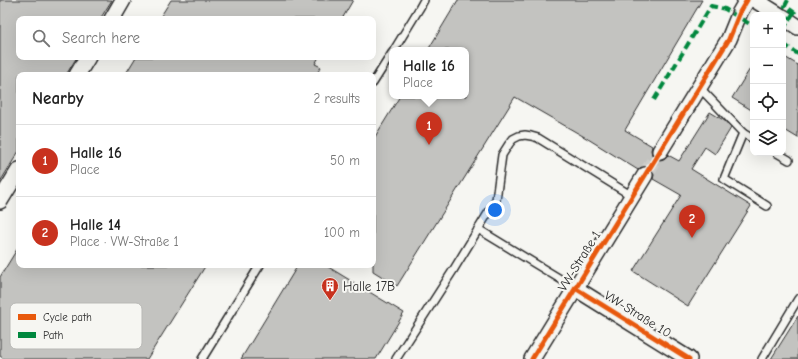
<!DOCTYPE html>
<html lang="en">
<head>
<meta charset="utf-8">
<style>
  :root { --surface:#fff; --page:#f6f6f6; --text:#222; --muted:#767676; --line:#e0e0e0; --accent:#c8321e }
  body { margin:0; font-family:"Comic Neue",sans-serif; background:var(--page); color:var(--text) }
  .controls { position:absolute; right:12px; top:12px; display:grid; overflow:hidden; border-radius:8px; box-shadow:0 4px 16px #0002 }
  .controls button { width:36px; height:36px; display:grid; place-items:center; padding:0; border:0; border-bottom:1px solid var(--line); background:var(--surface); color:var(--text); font:20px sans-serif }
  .you { position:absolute; left:495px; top:210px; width:14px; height:14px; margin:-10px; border:3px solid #fff; border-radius:50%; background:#1a73e8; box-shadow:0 0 0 6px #1a73e833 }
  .badge { display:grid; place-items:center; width:26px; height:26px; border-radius:50%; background:var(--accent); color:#fff; font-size:13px; font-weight:700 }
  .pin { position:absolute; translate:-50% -33px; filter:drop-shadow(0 1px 2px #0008) }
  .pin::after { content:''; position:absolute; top:21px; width:14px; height:12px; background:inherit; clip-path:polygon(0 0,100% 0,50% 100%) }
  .popup { position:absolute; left:389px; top:47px; width:80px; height:52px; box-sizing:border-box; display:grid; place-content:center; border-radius:8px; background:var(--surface); filter:drop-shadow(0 1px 3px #0005); font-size:13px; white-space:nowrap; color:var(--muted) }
  .popup b { font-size:15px; color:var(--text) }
  .popup::after { content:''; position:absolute; left:50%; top:100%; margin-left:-8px; border:8px solid transparent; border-top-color:var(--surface) }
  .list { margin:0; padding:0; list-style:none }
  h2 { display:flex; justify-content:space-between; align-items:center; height:52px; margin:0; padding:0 16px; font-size:17px }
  h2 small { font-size:13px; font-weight:400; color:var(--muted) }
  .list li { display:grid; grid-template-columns:26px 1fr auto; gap:12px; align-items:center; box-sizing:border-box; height:72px; padding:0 16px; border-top:1px solid var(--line) }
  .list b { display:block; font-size:15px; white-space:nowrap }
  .list p { margin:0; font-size:13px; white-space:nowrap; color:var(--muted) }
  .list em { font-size:13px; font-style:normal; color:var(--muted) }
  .icon { flex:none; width:22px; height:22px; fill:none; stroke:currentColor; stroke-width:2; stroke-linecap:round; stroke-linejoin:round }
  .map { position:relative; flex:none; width:798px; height:359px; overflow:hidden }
  .search { position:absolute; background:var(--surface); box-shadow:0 4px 16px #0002; left:16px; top:16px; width:360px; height:44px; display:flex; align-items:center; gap:10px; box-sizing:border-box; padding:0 14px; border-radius:8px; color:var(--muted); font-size:15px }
  .panel { position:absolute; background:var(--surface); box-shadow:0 4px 16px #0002; left:16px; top:72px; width:360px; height:196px; border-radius:8px }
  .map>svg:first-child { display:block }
  .building { fill:#c3c3c0; stroke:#2b2b2b }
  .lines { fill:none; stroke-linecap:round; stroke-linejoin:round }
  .minor-tunnel { stroke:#cdcdca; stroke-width:15; stroke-dasharray:15 8; stroke-linecap:butt }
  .service-casing { stroke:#2b2b2b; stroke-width:10 }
  .minor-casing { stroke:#2b2b2b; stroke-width:18 }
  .service { stroke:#f6f6f2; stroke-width:7 }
  .minor { stroke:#f6f6f2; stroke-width:15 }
  .quiet { stroke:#00873e; stroke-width:4; stroke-dasharray:8 4; stroke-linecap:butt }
  .cycleway-casing { stroke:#f6f6f2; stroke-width:8 }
  .cycleway { stroke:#e8590c; stroke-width:5 }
  .labels { text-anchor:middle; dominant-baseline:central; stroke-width:4; stroke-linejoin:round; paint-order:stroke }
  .street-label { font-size:13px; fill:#2b2b2b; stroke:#f6f6f2 }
  .poi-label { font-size:13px; fill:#2b2b2b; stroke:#f6f6f2; text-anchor:start }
  .key { fill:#f6f6f2; stroke:#b9b9b6; stroke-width:1 }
  .key-label { font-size:11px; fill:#2b2b2b }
</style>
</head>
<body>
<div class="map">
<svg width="798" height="359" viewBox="0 0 798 359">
  <rect width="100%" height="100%" fill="#f6f6f2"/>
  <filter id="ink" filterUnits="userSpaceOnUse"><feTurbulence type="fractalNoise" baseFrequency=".025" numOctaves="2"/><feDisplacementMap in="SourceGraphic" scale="8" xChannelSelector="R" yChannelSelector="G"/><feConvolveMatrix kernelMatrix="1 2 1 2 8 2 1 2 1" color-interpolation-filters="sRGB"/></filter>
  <g filter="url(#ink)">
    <!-- building -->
    <g class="building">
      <path d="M0 0H112L100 19H19V57H77L66 75H19V151L0 182Z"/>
      <path d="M171 0H353L342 19H159Z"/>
      <path d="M458 0H702L625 130 652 146 651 150 652 155 656 159 660 160 664 159 668 155 679 161 710 112 725 121 731 128 715 154 705 147 691 169 751 206 688 306 633 271 681 195 653 179 654 175 653 171 649 167 645 166 641 167 638 170 588 139 515 97 397 286 373 271V140L400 96H466V50H428Z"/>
      <path d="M783 56 798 65V138L783 129Z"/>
      <path d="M136 57H319L315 64 321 67 316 75H125Z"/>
      <path d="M753 64V111L732 98Z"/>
      <path d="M19 246V265H206L147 359H4L0 356V277Z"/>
      <path d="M298 265H325L404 313 376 359H241Z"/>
      <path d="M798 316V359H771Z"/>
    </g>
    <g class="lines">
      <!-- minor-tunnel -->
      <path class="minor-tunnel" d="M645 175 660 151"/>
      <defs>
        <g id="service">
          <path d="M394 50 419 9 424 0"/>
          <path d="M373 83 392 53"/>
          <path d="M699 87 743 133 753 139"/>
          <path d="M743 133 724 179 767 206"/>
          <path d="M777 153 789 160"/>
          <path d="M478 229 575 288"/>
          <path d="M202 359 260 265"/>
          <path d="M396 359 454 269 496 200 502 155 509 144 513 139 519 136 525 135 531 136 538 138 632 196"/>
          <path d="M762 359 798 299"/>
        </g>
        <g id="minor">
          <path d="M755 0 779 15"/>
          <path d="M783 17 798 27"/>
          <path d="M112 19 123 0"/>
          <path d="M77 75 88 57"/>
          <path d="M660 151 729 39 740 12 747 0"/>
          <path d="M0 201 19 170"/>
          <path d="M575 288 689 359"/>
          <path d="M532 359 645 175"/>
        </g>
      </defs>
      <!-- service casing -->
      <use href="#service" class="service-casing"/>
      <!-- minor casing -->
      <use href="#minor" class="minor-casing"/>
      <!-- service -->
      <use href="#service" class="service"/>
      <!-- minor -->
      <use href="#minor" class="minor"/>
      <!-- quiet -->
      <g class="quiet">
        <path d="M788 0 785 6 798 15"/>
        <path d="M783 30 794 12"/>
        <path d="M783 44 798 54"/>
        <path d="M654 100 711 6 725 9 753 26"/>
      </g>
      <defs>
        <g id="cycleway">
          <path d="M575 288 689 359"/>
          <path d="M532 359 729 39 740 12 747 0"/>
        </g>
      </defs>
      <!-- cycleway casing -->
      <use href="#cycleway" class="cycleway-casing"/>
      <!-- cycleway -->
      <use href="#cycleway" class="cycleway"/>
    </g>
  </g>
  <!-- icons -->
  <defs>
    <symbol id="building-pin" viewBox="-11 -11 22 30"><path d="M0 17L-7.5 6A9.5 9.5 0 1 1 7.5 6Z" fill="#c8321e" stroke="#f6f6f2"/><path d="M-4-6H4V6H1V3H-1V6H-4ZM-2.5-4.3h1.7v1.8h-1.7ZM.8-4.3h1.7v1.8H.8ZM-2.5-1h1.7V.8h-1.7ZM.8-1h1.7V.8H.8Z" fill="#fff"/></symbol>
  </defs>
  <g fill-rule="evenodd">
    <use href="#building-pin" x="320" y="276" width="20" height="27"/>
  </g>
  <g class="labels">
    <!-- street labels -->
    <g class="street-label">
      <text transform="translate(579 261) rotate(-58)">VW-Straße 1</text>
      <text transform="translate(638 314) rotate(32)">VW-Straße 10</text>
    </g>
    <!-- poi labels -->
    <g class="poi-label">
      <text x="343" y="286">Halle 17B</text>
    </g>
  </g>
  <!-- legend -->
  <rect x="10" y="303" width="132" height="46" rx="6" class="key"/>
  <rect x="18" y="314" width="18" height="6" fill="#e8590c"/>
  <rect x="18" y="332" width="18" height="6" fill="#00873e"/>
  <g class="key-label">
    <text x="43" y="321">Cycle path</text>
    <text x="43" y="339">Path</text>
  </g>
</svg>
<div class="controls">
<button>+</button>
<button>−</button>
<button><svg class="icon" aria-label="locate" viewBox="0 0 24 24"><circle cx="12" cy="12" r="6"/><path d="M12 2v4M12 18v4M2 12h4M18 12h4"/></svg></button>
<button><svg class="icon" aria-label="layers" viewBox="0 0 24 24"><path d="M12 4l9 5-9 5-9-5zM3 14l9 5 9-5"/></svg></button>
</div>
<div class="you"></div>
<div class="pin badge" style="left:429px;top:145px">1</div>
<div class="popup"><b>Halle 16</b>Place</div>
<div class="pin badge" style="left:692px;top:238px">2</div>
<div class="search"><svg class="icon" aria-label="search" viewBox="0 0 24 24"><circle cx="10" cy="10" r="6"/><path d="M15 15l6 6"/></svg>Search here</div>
<section class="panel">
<h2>Nearby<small>2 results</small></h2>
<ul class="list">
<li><span class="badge">1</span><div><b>Halle 16</b><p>Place</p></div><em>50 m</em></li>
<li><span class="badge">2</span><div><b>Halle 14</b><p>Place · VW-Straße 1</p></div><em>100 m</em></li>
</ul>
</section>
</div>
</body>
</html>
